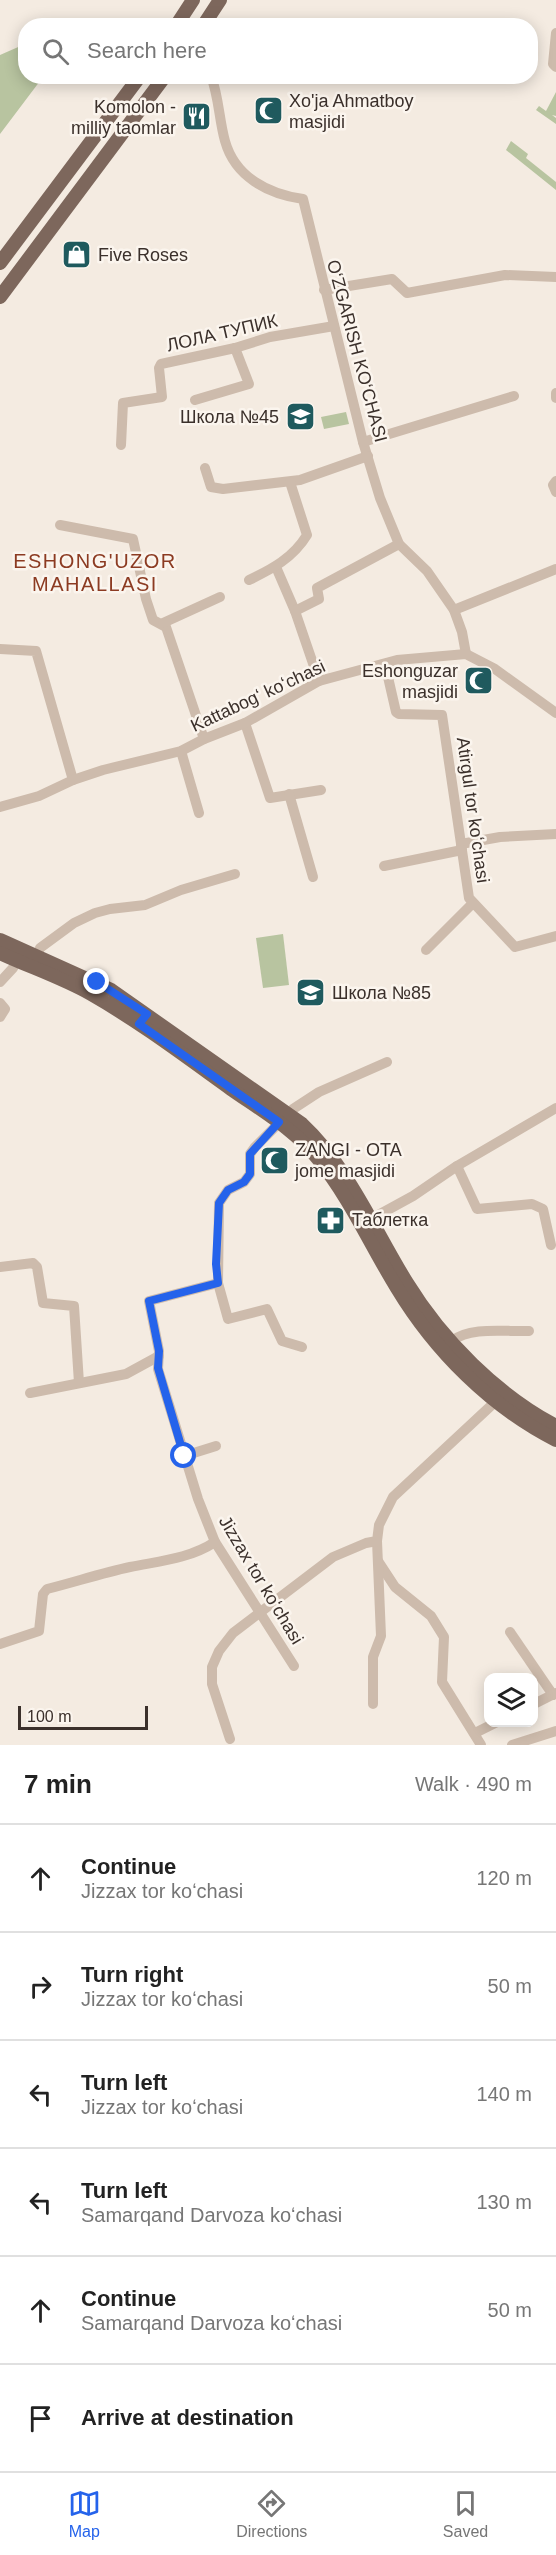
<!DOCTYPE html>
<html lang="en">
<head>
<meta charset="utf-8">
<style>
  :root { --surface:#fff; --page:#f2f2f2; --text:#222; --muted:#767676; --line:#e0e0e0; --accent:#2563eb }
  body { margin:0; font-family:Helvetica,sans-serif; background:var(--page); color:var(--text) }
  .controls { position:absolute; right:18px; bottom:18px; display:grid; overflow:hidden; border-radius:12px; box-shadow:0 3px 15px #0003 }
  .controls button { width:54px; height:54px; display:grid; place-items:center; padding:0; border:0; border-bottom:2px solid var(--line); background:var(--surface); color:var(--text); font:30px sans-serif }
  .scale { position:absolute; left:18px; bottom:15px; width:130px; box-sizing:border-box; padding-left:6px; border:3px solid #3b302b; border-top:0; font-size:16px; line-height:21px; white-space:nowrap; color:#3b302b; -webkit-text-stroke:4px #fbf5ee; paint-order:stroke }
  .stop { position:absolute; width:18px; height:18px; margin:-14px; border:4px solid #2563eb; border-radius:50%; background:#fff }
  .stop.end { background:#2563eb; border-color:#fff; box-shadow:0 2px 6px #0008 }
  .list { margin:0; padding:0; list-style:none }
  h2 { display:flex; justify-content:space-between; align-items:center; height:78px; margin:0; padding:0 24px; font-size:26px }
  h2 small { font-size:20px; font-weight:400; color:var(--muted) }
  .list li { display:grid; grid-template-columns:39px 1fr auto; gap:18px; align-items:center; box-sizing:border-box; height:108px; padding:0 24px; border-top:2px solid var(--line) }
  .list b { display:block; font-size:22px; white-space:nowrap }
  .list p { margin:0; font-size:20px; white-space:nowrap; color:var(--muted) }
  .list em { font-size:20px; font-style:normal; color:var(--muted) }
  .icon { flex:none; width:33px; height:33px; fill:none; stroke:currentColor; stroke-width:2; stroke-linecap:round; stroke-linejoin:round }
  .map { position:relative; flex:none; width:556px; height:1745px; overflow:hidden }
  .search { position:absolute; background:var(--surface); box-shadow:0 3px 15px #0003; left:18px; right:18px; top:18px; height:66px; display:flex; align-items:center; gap:15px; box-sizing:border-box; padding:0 21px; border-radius:24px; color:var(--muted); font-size:22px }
  .sheet { height:726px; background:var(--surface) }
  nav { display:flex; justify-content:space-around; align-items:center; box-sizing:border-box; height:84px; border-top:2px solid var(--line); background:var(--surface); font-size:16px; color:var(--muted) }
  nav a { display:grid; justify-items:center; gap:3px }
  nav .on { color:var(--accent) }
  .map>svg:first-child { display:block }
  .green { fill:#b8c4a0 }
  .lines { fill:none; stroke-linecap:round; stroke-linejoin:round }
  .minor { stroke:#cdbbac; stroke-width:10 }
  .major { stroke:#7d675c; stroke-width:14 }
  .route { stroke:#2563eb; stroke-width:8 }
  .labels { text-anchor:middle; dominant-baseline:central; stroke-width:5; stroke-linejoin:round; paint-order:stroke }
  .poi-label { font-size:18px; fill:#3b302b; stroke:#fbf5ee; text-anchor:start }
  .street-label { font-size:18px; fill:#3b302b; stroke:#fbf5ee }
  .neighbourhood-label { font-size:20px; letter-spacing:1.5px; fill:#8c3b22; stroke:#fbf5ee }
</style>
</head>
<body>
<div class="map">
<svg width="556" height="1745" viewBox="0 0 556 1745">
  <rect width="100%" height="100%" fill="#f4ebe1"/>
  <!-- green -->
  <g class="green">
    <path d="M25 44 26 76 43 77 0 134V55Z"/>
    <path d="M556 92V116L552 115 556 118V124L536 110 539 106 546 111Z"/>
    <path d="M511 141 528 154 526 158 556 182V190L506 150Z"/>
    <path d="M346 412 349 424 324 429 321 417Z"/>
    <path d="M283 934 289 985 263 988 256 938Z"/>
  </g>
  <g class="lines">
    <!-- minor -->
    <g class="minor">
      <path d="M556 33 553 64 556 67"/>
      <path d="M211 76C219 97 219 120 225 141 235 177 268 194 303 199L363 442 380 498 399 544 427 571 454 610 462 632 466 654"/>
      <path d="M324 290 392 279 407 293 505 275 556 277"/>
      <path d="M556 393V398"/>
      <path d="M195 400 249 384 235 348"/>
      <path d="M363 442 514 396"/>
      <path d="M121 445 123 403 162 397 159 368 161 364 235 348 270 337 334 326"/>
      <path d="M205 468 211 487 223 489 300 480 368 456"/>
      <path d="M556 481 553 485 556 492"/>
      <path d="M60 525 133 539 146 599 153 620 166 627 204 739"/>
      <path d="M276 567 295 611 319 681"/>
      <path d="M249 580C272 569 293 558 307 535L290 482"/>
      <path d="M454 610 556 569"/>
      <path d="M295 611 319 599 317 588 399 544"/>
      <path d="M163 623 220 597"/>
      <path d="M0 649 36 651 73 780"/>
      <path d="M385 664 396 712 399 714 442 715 469 898 515 947 556 936"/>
      <path d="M245 723 270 798 321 790"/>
      <path d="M181 751 199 813"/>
      <path d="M289 794 313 877"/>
      <path d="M0 807 39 796 73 780 103 770 181 751 204 739 245 723 319 681 397 660 466 654 495 669 556 713"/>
      <path d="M461 844 500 837 556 834"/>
      <path d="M384 866 462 850"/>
      <path d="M426 950 473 903"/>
      <path d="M37 956 40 948 74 923 95 913 110 909 145 905 181 890 235 874"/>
      <path d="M0 982 13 968 16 961"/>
      <path d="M0 1003 5 1009 0 1017"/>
      <path d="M457 1166 477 1209 532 1204 543 1209 551 1245"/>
      <path d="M371 1219 413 1196 457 1166 556 1108"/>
      <path d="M0 1267 33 1263 37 1267 43 1303 74 1306 79 1383"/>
      <path d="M218 1283 149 1301 159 1351 158 1369 198 1499 215 1542 294 1666"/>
      <path d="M452 1341C470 1326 507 1332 529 1331"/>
      <path d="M302 1347 282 1341 267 1309 228 1319 218 1283 219 1203 228 1190 244 1182 250 1174V1154L255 1147 293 1109 319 1092 387 1062"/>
      <path d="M30 1393 126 1374 159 1356"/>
      <path d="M184 1456 216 1446"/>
      <path d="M378 1561 395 1587 431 1616 444 1637 442 1682 481 1745"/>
      <path d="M510 1632 553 1695"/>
      <path d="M0 1644 39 1631 43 1594 47 1589C75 1582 102 1573 130 1567 159 1561 189 1559 215 1542"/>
      <path d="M373 1704V1657L381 1636 377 1541"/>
      <path d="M534 1704 556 1693"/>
      <path d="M475 1733 497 1722"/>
      <path d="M230 1739 212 1684V1667L219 1651 233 1633 333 1557 366 1543 377 1541 379 1525 393 1497 495 1402"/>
      <path d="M512 1745 556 1731"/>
    </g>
    <!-- major -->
    <g class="major">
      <path d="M176 26 193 0"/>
      <path d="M203 26 220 0"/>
      <path d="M0 263 140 76"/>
      <path d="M0 297 165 76"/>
      <path d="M0 940 111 990 302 1124C349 1168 373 1228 407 1283 442 1340 497 1395 556 1426"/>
      <path d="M0 953C30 967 63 978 91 994 140 1022 185 1056 231 1089 261 1110 296 1130 319 1160 350 1198 371 1246 397 1288 435 1351 491 1407 556 1440"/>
    </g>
  </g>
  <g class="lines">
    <!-- route -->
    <path class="route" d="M97 982 147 1014 139 1024 279 1122 250 1154V1174L244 1182 228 1190 219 1203 216 1264 218 1283 149 1301 159 1351 158 1368 184 1456"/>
  </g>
  <!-- icons -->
  <defs>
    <symbol id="mosque-square" viewBox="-11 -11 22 22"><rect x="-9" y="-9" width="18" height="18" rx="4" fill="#1f5a5e" stroke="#fbf5ee"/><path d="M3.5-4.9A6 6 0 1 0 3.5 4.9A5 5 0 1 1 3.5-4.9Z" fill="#fff"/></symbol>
    <symbol id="restaurant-square" viewBox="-11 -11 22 22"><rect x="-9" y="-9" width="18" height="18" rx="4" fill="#1f5a5e" stroke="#fbf5ee"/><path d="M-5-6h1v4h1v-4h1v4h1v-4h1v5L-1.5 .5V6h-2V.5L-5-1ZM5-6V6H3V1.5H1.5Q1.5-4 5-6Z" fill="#fff"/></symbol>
    <symbol id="shop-square" viewBox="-11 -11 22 22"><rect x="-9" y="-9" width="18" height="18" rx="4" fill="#1f5a5e" stroke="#fbf5ee"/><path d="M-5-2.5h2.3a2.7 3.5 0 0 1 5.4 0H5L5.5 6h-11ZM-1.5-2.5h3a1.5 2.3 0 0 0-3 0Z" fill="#fff"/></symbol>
    <symbol id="school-square" viewBox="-11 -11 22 22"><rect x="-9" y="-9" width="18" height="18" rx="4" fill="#1f5a5e" stroke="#fbf5ee"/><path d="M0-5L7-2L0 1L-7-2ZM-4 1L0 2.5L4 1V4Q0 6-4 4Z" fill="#fff"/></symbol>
    <symbol id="pharmacy-square" viewBox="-11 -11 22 22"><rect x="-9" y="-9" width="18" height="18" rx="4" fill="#1f5a5e" stroke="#fbf5ee"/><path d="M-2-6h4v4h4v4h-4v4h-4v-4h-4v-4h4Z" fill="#fff"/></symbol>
  </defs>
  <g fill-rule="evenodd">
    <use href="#mosque-square" x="252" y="94" width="33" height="33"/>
    <use href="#restaurant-square" x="180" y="100" width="33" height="33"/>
    <use href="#shop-square" x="60" y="238" width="33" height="33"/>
    <use href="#school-square" x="284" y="400" width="33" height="33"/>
    <use href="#mosque-square" x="462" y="664" width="33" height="33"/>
    <use href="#school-square" x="294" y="976" width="33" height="33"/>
    <use href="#mosque-square" x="258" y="1144" width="33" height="33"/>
    <use href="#pharmacy-square" x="314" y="1204" width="33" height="33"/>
  </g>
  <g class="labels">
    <!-- poi labels -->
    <g class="poi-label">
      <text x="289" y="101">Xo'ja Ahmatboy<tspan x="289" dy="21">masjidi</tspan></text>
      <text x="176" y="107" text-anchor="end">Komolon -<tspan x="176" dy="21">milliy taomlar</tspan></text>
      <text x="98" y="255">Five Roses</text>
      <text x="279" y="417" text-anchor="end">Школа №45</text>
      <text x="458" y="671" text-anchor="end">Eshonguzar<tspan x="458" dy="21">masjidi</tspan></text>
      <text x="332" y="993">Школа №85</text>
      <text x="295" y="1150">ZANGI - OTA<tspan x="295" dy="21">jome masjidi</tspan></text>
      <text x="352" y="1220">Таблетка</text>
    </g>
    <!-- street labels -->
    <g class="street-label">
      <text transform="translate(222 333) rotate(-13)">ЛОЛА ТУПИК</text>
      <text transform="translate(357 351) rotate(75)">O‘ZGARISH KO‘CHASI</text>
      <text transform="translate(258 696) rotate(-25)">Kattabogʻ koʻchasi</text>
      <text transform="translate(473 810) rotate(82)">Atirgul tor koʻchasi</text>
      <text transform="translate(261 1580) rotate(59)">Jizzax tor koʻchasi</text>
    </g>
    <!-- neighbourhood labels -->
    <g class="neighbourhood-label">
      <text x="95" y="561">ESHONG'UZOR<tspan x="95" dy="23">MAHALLASI</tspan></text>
    </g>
  </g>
</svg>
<div class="controls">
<button><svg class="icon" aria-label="layers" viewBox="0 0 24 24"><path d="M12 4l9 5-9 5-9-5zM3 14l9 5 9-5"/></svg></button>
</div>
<div class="scale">100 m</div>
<div class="stop" style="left:184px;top:1456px"></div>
<div class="stop end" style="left:97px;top:982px"></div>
<div class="search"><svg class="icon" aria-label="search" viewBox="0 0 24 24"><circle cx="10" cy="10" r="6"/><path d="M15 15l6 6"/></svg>Search here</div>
</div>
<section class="sheet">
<h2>7 min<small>Walk · 490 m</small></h2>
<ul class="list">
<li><svg class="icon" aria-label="ahead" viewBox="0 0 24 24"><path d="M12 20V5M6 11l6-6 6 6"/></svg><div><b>Continue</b><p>Jizzax tor koʻchasi</p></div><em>120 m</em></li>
<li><svg class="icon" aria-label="right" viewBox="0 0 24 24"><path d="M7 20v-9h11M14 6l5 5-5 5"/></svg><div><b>Turn right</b><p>Jizzax tor koʻchasi</p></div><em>50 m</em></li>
<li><svg class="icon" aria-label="left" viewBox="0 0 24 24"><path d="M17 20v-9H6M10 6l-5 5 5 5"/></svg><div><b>Turn left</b><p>Jizzax tor koʻchasi</p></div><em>140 m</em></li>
<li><svg class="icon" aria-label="left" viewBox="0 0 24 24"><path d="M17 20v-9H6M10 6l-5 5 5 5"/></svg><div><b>Turn left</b><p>Samarqand Darvoza koʻchasi</p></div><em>130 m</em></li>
<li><svg class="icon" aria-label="ahead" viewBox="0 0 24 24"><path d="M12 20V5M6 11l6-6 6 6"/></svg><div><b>Continue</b><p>Samarqand Darvoza koʻchasi</p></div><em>50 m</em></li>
<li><svg class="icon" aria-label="arrive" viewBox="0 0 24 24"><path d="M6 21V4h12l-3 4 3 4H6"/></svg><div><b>Arrive at destination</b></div></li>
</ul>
</section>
<nav>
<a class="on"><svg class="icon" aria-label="map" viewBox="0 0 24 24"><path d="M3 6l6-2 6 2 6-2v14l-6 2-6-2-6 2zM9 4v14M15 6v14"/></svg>Map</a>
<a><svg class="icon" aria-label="directions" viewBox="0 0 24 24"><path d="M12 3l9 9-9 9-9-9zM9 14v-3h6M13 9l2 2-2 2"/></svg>Directions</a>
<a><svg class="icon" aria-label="saved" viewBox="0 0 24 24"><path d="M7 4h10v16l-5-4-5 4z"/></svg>Saved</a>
</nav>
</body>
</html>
